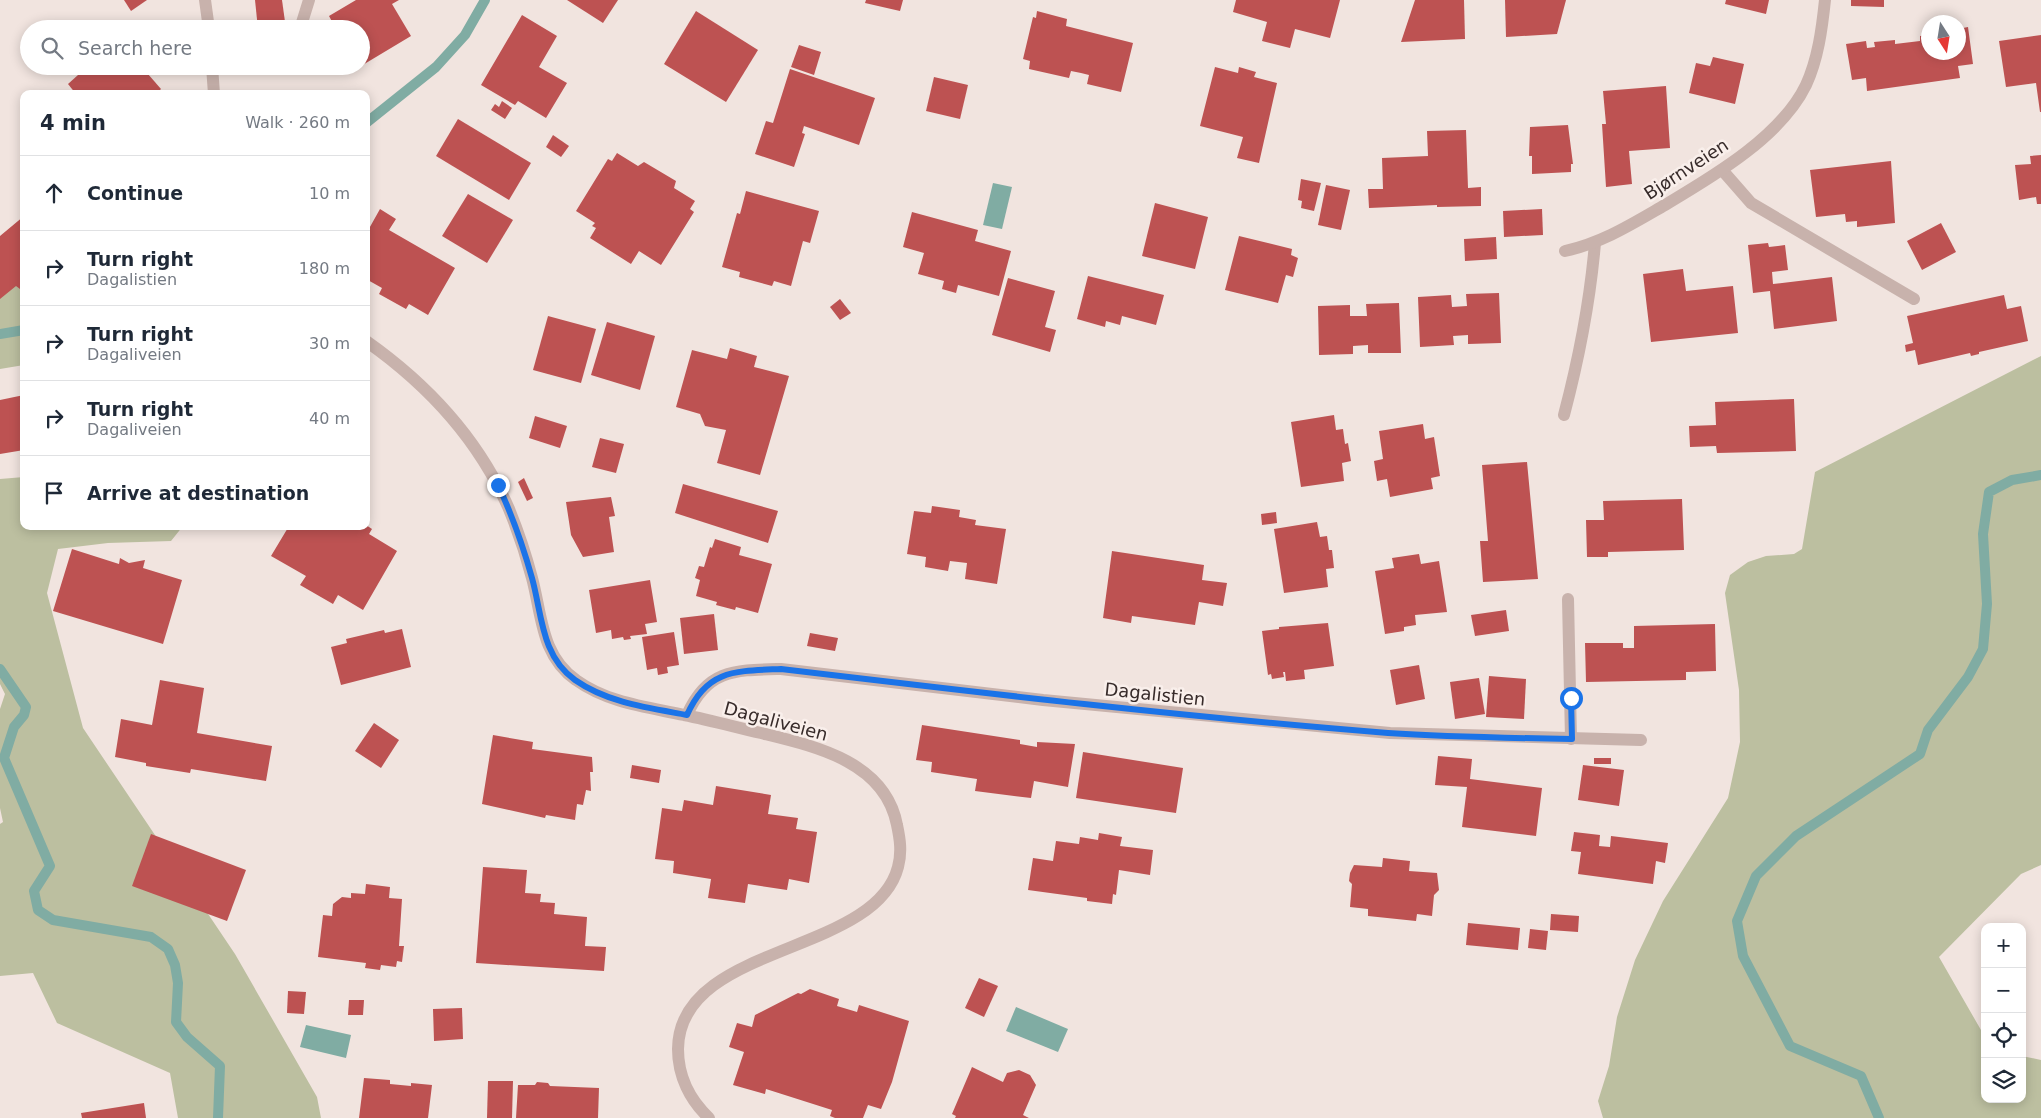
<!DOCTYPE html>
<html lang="en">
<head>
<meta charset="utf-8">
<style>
  :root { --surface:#fff; --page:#f2f2f3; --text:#1f2937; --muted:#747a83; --line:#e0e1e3 }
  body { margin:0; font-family:"DejaVu Sans",sans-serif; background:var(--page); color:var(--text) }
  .controls { position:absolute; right:15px; bottom:15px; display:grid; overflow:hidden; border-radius:10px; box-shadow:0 2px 12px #0003 }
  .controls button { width:45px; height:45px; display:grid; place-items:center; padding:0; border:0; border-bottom:1px solid var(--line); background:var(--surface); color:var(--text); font:25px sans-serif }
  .compass { position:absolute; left:1921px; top:15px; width:45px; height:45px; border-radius:50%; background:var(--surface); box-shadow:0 2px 12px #0003; rotate:168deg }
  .stop { position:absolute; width:15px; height:15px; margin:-11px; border:4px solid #1a73e8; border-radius:50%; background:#fff }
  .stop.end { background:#1a73e8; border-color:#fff; box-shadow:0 1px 5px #0008 }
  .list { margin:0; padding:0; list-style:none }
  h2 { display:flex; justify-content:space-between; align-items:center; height:65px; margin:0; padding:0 20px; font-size:21px }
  h2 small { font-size:16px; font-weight:400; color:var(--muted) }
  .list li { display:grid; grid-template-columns:32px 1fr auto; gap:15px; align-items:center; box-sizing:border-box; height:75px; padding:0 20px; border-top:1px solid var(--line) }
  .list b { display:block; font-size:19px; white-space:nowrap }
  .list p { margin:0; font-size:16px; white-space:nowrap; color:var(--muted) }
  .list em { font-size:16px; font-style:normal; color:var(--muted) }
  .icon { flex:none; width:28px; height:28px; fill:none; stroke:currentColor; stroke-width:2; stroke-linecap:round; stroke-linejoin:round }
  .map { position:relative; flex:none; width:2041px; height:1118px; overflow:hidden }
  .search { position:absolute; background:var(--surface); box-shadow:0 2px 12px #0003; left:20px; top:20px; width:350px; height:55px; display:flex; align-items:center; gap:12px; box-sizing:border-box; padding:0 18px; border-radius:28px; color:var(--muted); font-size:19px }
  .panel { position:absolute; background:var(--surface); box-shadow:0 2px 12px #0003; left:20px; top:90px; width:350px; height:440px; border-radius:10px }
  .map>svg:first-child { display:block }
  .green { fill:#bcbfa0 }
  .water { fill:#80aca3 }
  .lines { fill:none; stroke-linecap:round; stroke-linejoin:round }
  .stream { stroke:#80aca3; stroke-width:10 }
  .building { fill:#bd5252 }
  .service { stroke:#c8b2ac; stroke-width:12 }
  .minor { stroke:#c8b2ac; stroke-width:12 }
  .route { stroke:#1a73e8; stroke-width:6 }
  .labels { text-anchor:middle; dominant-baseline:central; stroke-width:5; stroke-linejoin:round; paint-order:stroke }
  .street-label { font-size:18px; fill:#372b2a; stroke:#f9efeb }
</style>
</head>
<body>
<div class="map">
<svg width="2041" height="1118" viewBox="0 0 2041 1118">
  <rect width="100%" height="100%" fill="#f1e4df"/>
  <!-- green -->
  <g class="green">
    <path d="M24 279V365L0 369V290Z"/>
    <path d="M2041 356V865L2021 874 1939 957 1985 1037V1099H2022V1056L2041 1060V1118H1603L1598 1101 1609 1066 1617 1017 1635 960 1663 901 1728 798 1740 742 1739 690 1725 593 1730 575 1748 562 1766 556 1794 554 1802 549 1815 472Z"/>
    <path d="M24 477V526H183L171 541 108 543 58 549 47 593 83 728 235 954 317 1097 321 1118H178L170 1073 57 1023 33 973 0 976V824L3 822 0 808V709L5 694 0 684V479Z"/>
  </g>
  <!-- water -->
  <g class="water">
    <path d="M993 183 1012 187 1002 229 983 225Z"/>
    <path d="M1016 1007 1068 1029 1058 1052 1006 1031Z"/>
    <path d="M306 1025 351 1035 346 1058 300 1047Z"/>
  </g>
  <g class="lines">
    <!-- stream -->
    <g class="stream">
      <path d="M366 123 436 67 465 35 485 0"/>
      <path d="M0 334 24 330"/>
      <path d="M0 669 26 707 24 715 14 727 4 758 50 866 34 891 38 910 53 920 151 937 168 949 175 965 178 983 176 1022 187 1037 220 1066 218 1118"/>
      <path d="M1879 1118 1861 1076 1790 1046 1743 956 1737 921 1756 876 1796 836 1920 754 1928 730 1968 677 1983 649 1987 604 1983 534 1989 492 2012 480 2041 475"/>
    </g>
  </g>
  <!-- building -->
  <g class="building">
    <path d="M124 0H147L131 11Z"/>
    <path d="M255 0H282L286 29H258Z"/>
    <path d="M356 0H399L392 4 411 36 361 66V29H336L329 16Z"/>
    <path d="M567 0H618L603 23Z"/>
    <path d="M866 0H903L900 11 865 3Z"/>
    <path d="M1236 0H1340L1330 38 1295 29 1290 48 1262 41 1267 22 1233 12Z"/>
    <path d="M1415 0H1464L1465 39 1401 42Z"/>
    <path d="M1505 0H1566L1557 34 1506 37Z"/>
    <path d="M1726 0H1769L1766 14 1725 4Z"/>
    <path d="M1851 0H1884V7L1851 6Z"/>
    <path d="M696 11 758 50 726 102 664 64Z"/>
    <path d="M1037 11 1067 19 1066 26 1133 43 1121 92 1087 84 1089 75 1081 73 1071 71 1069 78 1029 69 1030 61 1023 59 1033 17 1036 18Z"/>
    <path d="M522 15 557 36 539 67 567 83 546 118 518 101 515 105 481 85Z"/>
    <path d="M1968 27 1973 64 1958 66 1960 78 1867 91 1866 78 1852 80 1846 44 1866 41 1867 48 1875 47 1874 42 1895 40V44L1920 41V36L1928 35V52H1958V29Z"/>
    <path d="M2041 35V112H2040L2036 83 2006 87 1999 41Z"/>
    <path d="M799 45 821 52 814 75 791 67Z"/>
    <path d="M1713 57 1744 64 1735 104 1689 93 1696 63 1710 66Z"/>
    <path d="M88 66H141L161 89 156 94H76L68 84Z"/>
    <path d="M1215 67 1238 73 1239 67 1256 72 1254 77 1277 83 1259 163 1237 158 1243 137 1200 126Z"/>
    <path d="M790 69 875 98 859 145 804 126 802 133 805 134 794 167 755 154 766 121 773 123Z"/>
    <path d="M934 77 968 85 960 119 926 111Z"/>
    <path d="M1666 86 1670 148 1629 151 1632 184 1606 187 1602 124H1606L1603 91Z"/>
    <path d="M502 101 512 108 505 119 491 110 495 104 499 107Z"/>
    <path d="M458 119 531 163 509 200 436 156Z"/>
    <path d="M1568 125 1573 164H1571V172L1532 174V156H1529L1530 127Z"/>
    <path d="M1466 130 1468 188 1481 187V206L1437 207V205L1369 208 1368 189H1383L1382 158 1428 156 1427 131Z"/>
    <path d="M553 135 569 146 561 157 546 147Z"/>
    <path d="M617 153 638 166 644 162 676 181 674 188 695 201 690 209 694 212 661 265 639 251 631 264 590 238 596 228 592 226 595 223 576 211 608 159 612 161Z"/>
    <path d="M2041 155V204H2037L2036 197 2019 200 2015 165 2031 164 2030 156Z"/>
    <path d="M1891 161 1895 223 1857 227V221L1846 222 1845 214 1816 217 1810 170Z"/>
    <path d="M1301 179 1321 183 1314 211 1301 208 1302 201 1298 200Z"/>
    <path d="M1326 185 1350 190 1341 230 1318 225Z"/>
    <path d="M746 191 819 211 810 243 803 241 791 286 774 281 772 286 739 277 740 272 722 267 737 213 740 214Z"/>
    <path d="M468 194 513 220 487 263 442 236Z"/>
    <path d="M1155 203 1208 217 1195 269 1142 256Z"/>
    <path d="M380 209 396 219 389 230 455 268 428 315 409 304 406 309 379 294 382 288 366 279V257L370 250 366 247V234Z"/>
    <path d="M1542 209 1543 235 1504 237 1503 211Z"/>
    <path d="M912 212 978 230 975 241 1011 251 999 296 958 285 956 293 942 289 944 281 918 274 924 253 903 247Z"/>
    <path d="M24 216V292L16 286 0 299V236Z"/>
    <path d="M1941 223 1956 252 1922 270 1907 241Z"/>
    <path d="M1239 236 1292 249 1291 255 1298 258 1293 277 1286 275 1278 303 1225 290Z"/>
    <path d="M1496 237 1497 259 1465 261 1464 239Z"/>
    <path d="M1768 243 1769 247 1785 245 1788 270 1772 272 1773 284 1832 277 1837 321 1774 329 1770 291 1753 293 1748 245Z"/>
    <path d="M1683 269 1686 291 1733 286 1738 333 1651 342 1643 274Z"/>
    <path d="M1088 276 1164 295 1156 325 1122 316 1120 325 1106 321 1105 327 1077 319Z"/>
    <path d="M1008 278 1055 291 1045 327 1056 330 1050 352 992 335Z"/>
    <path d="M1499 293 1501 343 1468 344V335L1453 336 1454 345 1420 347 1418 297 1451 295 1452 307 1467 306 1466 294Z"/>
    <path d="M2004 295 2007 309 2021 306 2028 341 1979 352V354L1971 356 1970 353 1918 365 1915 350 1906 352 1905 345 1913 343 1907 316Z"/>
    <path d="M840 299 851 313 840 320 830 307Z"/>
    <path d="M1399 303 1401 353H1368V345L1353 346V354L1319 355 1318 306 1350 305V316H1367L1366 304Z"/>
    <path d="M548 316 596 329 581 383 533 370Z"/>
    <path d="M607 322 655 336 640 390 591 375Z"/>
    <path d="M730 348 757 356 754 367 789 376 760 475 717 463 726 430 705 426 700 414 676 407 692 350 727 359Z"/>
    <path d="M24 395V450L0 454V400Z"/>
    <path d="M1794 399 1796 451 1717 453 1716 446 1690 447 1689 426 1716 425 1715 402Z"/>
    <path d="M1334 415 1336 430 1343 429 1345 444 1348 443 1351 461 1342 463 1344 481 1301 487 1291 422Z"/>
    <path d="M535 416 567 426 560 448 529 438Z"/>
    <path d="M1423 424 1425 439 1434 437 1440 476 1431 478 1433 489 1390 497 1387 479 1377 481 1374 461 1383 459 1379 431Z"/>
    <path d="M600 438 624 444 616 473 592 467Z"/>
    <path d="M1527 462 1538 579 1483 582 1480 541H1488L1482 465Z"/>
    <path d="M524 478 533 498 527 501 518 482Z"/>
    <path d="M683 484 778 511 768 543 675 513Z"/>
    <path d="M611 497 615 516 609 517 614 552 583 557 571 535 566 502Z"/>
    <path d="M1682 499 1684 550 1608 552V557H1587L1586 520H1604L1603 501Z"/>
    <path d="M932 506 960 510 959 517 976 520 975 525 1006 529 997 584 965 579 967 563 950 561 948 571 925 567 926 557 907 554 914 511 931 513Z"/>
    <path d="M1276 512 1277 523 1262 525 1261 514Z"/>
    <path d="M1317 522 1320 537 1327 536 1329 550H1332L1334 568 1326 569 1328 587 1284 593 1274 529Z"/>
    <path d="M366 525 372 529 369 534 397 551 363 610 338 595 333 604 300 585 306 576 271 556 289 526Z"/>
    <path d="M715 539 741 547 739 555 772 564 758 613 736 607 735 610 716 605 717 602 696 596 700 580 695 578 699 566 704 567 710 547 712 548Z"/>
    <path d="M72 549 119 564 120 558 129 563 145 560 143 568 182 580 163 644 53 611Z"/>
    <path d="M1112 551 1204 565 1202 580 1227 583 1223 606 1199 602 1195 625 1132 616 1131 623 1103 618Z"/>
    <path d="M1419 554 1421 564 1439 561 1447 612 1415 615 1416 625 1404 627V631L1385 634 1375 571 1394 568 1392 558Z"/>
    <path d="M650 580 657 622 645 624 647 634 630 636 631 639 624 640 623 637 612 639 611 630 596 633 589 590Z"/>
    <path d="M1506 610 1509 631 1475 636 1471 615Z"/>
    <path d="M714 614 718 650 684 654 680 618Z"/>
    <path d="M1328 623 1334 666 1304 670 1305 679 1286 681 1285 672H1283L1284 677 1272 679 1271 674 1268 675 1262 631 1279 629V627Z"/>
    <path d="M1715 624 1716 671 1686 672V680L1586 682 1585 643H1623V648H1634V626Z"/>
    <path d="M402 629 411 667 341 685 331 647 347 643 346 639 384 630 385 633Z"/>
    <path d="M674 632 679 665 667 667 668 673 658 675 657 668 647 670 642 637Z"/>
    <path d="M810 633 838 638 835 651 807 646Z"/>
    <path d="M1419 665 1425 699 1396 705 1390 670Z"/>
    <path d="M1489 676 1526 679 1524 719 1486 717Z"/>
    <path d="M1479 678 1485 714 1455 719 1450 682Z"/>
    <path d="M160 680 204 688 197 733 272 746 266 781 191 769 190 773 146 766V763L115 757 121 719 152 725Z"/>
    <path d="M374 723 399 740 381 768 355 751Z"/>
    <path d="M922 725 1020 740V744L1037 747V742L1075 744 1068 787 1034 781 1031 798 975 791 977 779 931 772 932 762 916 760Z"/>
    <path d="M493 735 533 742 532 749 592 757 593 772H590L591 791 586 790 583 805 577 804 575 820 546 815 545 818 482 804Z"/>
    <path d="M1083 752 1183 768 1176 813 1076 798Z"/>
    <path d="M1438 756 1472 759 1470 779 1542 788 1536 836 1462 827 1467 787 1435 785Z"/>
    <rect x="1594" y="758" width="17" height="6"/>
    <path d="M632 765 661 770 659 783 630 778Z"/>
    <path d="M1583 765 1624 770 1619 806 1578 800Z"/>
    <path d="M716 786 771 795 768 814 798 818 796 829 817 832 809 883 789 879 787 890 748 884 745 903 708 898 711 879 673 873 674 861 655 859 662 808 682 811 684 800 713 805Z"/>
    <path d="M1574 832 1600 835 1599 846 1610 847 1611 836 1668 843 1665 863 1656 861 1653 884 1578 874 1581 852 1571 851Z"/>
    <path d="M1099 833 1122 837 1120 846 1153 850 1150 875 1119 870 1116 895 1113 894 1112 904 1087 901V898L1028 890 1033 858 1053 861 1056 841 1079 844 1080 837 1098 840Z"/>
    <path d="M151 834 246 870 227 921 132 886Z"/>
    <path d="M1383 858 1410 861 1409 871 1437 873 1439 890 1434 895 1432 916 1417 914 1416 921 1368 916V909L1350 907 1352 884 1349 881 1350 873 1354 865 1382 867Z"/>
    <path d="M483 867 527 870 525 893 541 894 540 902 555 903 554 914 587 917 585 946 606 947 604 971 476 963Z"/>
    <path d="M366 884 390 887 389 898 402 899 399 946H404L402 962 397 961 396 967 381 965 380 970 365 968 366 963 318 957 323 915 332 916 333 904 342 897 351 898V893L365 894Z"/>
    <path d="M1551 914 1579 916 1578 932 1550 930Z"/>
    <path d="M1468 923 1520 928 1518 950 1466 945Z"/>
    <path d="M1530 929 1548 931 1546 950 1528 948Z"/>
    <path d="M979 978 998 986 984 1017 965 1008Z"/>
    <path d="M810 989 839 999 837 1006 857 1012 859 1005 909 1021 892 1082 881 1109 868 1105 863 1118H835L830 1116 832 1110 766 1089 765 1094 733 1085 744 1052 729 1047 737 1023 752 1027 755 1015 798 993 801 994Z"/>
    <path d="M288 991 306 992 304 1014 287 1013Z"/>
    <path d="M349 1000H364L363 1015H348Z"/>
    <path d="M462 1008 463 1039 434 1041 433 1009Z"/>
    <path d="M972 1067 1003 1082 1007 1073 1019 1070 1030 1075 1036 1085 1023 1115 1029 1118H955L956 1116 952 1114Z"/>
    <path d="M364 1078 390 1080V1084L411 1086V1083L432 1085 428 1118H359Z"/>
    <path d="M488 1081H513L512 1118H487Z"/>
    <path d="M537 1082 548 1083 550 1086 599 1088 598 1118H516L518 1085H535Z"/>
    <path d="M144 1103 146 1118H82L81 1113Z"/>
  </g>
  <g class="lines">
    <!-- service -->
    <g class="service">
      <path d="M300 29 309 0"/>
      <path d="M1723 171 1751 203 1914 299"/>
      <path d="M1564 415C1579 358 1590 302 1595 243"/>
      <path d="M1568 599 1571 739"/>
    </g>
    <!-- minor -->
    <g class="minor">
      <path d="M205 0 209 29"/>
      <path d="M212 66 214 94"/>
      <path d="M1565 251C1602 243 1632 224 1665 205 1712 177 1781 137 1806 85 1818 59 1822 29 1825 0"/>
      <path d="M366 341C427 384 479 440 509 509 518 531 526 555 532 578 542 615 541 656 576 680 608 703 647 707 684 715 710 720 735 727 761 733 814 746 885 761 897 825 900 839 902 852 898 867 875 956 679 943 678 1049 678 1076 690 1100 709 1118"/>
      <path d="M687 715C707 669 735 670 781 669L1043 700 1390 733 1641 740"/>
    </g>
  </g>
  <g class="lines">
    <!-- route -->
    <path class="route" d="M498 485C512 515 523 546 532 578 542 614 541 656 575 680 608 703 649 708 687 715 707 669 736 671 781 669 983 693 1185 717 1388 733 1449 737 1510 738 1572 739L1571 698"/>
  </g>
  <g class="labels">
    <!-- street labels -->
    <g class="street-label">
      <text transform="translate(1686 169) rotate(-33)">Bjørnveien</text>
      <text transform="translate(1155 694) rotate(6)">Dagalistien</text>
      <text transform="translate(776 721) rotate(15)">Dagaliveien</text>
    </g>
  </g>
</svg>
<div class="controls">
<button>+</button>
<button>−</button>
<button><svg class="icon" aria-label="locate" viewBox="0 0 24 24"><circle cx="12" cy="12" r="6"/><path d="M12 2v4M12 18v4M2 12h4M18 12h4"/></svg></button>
<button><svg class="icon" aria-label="layers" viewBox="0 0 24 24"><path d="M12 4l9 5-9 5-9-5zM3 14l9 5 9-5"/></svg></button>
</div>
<svg class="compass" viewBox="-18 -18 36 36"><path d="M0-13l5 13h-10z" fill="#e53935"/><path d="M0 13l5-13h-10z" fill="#747a83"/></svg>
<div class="stop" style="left:1571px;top:698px"></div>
<div class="stop end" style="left:498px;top:485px"></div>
<div class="search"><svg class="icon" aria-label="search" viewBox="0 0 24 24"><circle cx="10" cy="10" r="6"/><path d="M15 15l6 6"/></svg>Search here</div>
<section class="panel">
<h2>4 min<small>Walk · 260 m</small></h2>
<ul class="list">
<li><svg class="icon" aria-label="ahead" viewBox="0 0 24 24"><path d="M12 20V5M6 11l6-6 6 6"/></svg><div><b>Continue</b></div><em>10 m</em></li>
<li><svg class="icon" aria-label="right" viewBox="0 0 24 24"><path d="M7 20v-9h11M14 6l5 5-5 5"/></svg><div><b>Turn right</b><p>Dagalistien</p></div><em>180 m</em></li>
<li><svg class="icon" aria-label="right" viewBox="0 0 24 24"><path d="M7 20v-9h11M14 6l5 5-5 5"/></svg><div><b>Turn right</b><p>Dagaliveien</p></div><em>30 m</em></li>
<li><svg class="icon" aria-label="right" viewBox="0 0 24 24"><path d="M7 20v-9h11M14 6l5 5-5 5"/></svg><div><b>Turn right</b><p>Dagaliveien</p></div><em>40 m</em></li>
<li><svg class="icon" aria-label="arrive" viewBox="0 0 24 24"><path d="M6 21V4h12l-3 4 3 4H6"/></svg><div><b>Arrive at destination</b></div></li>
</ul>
</section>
</div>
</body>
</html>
